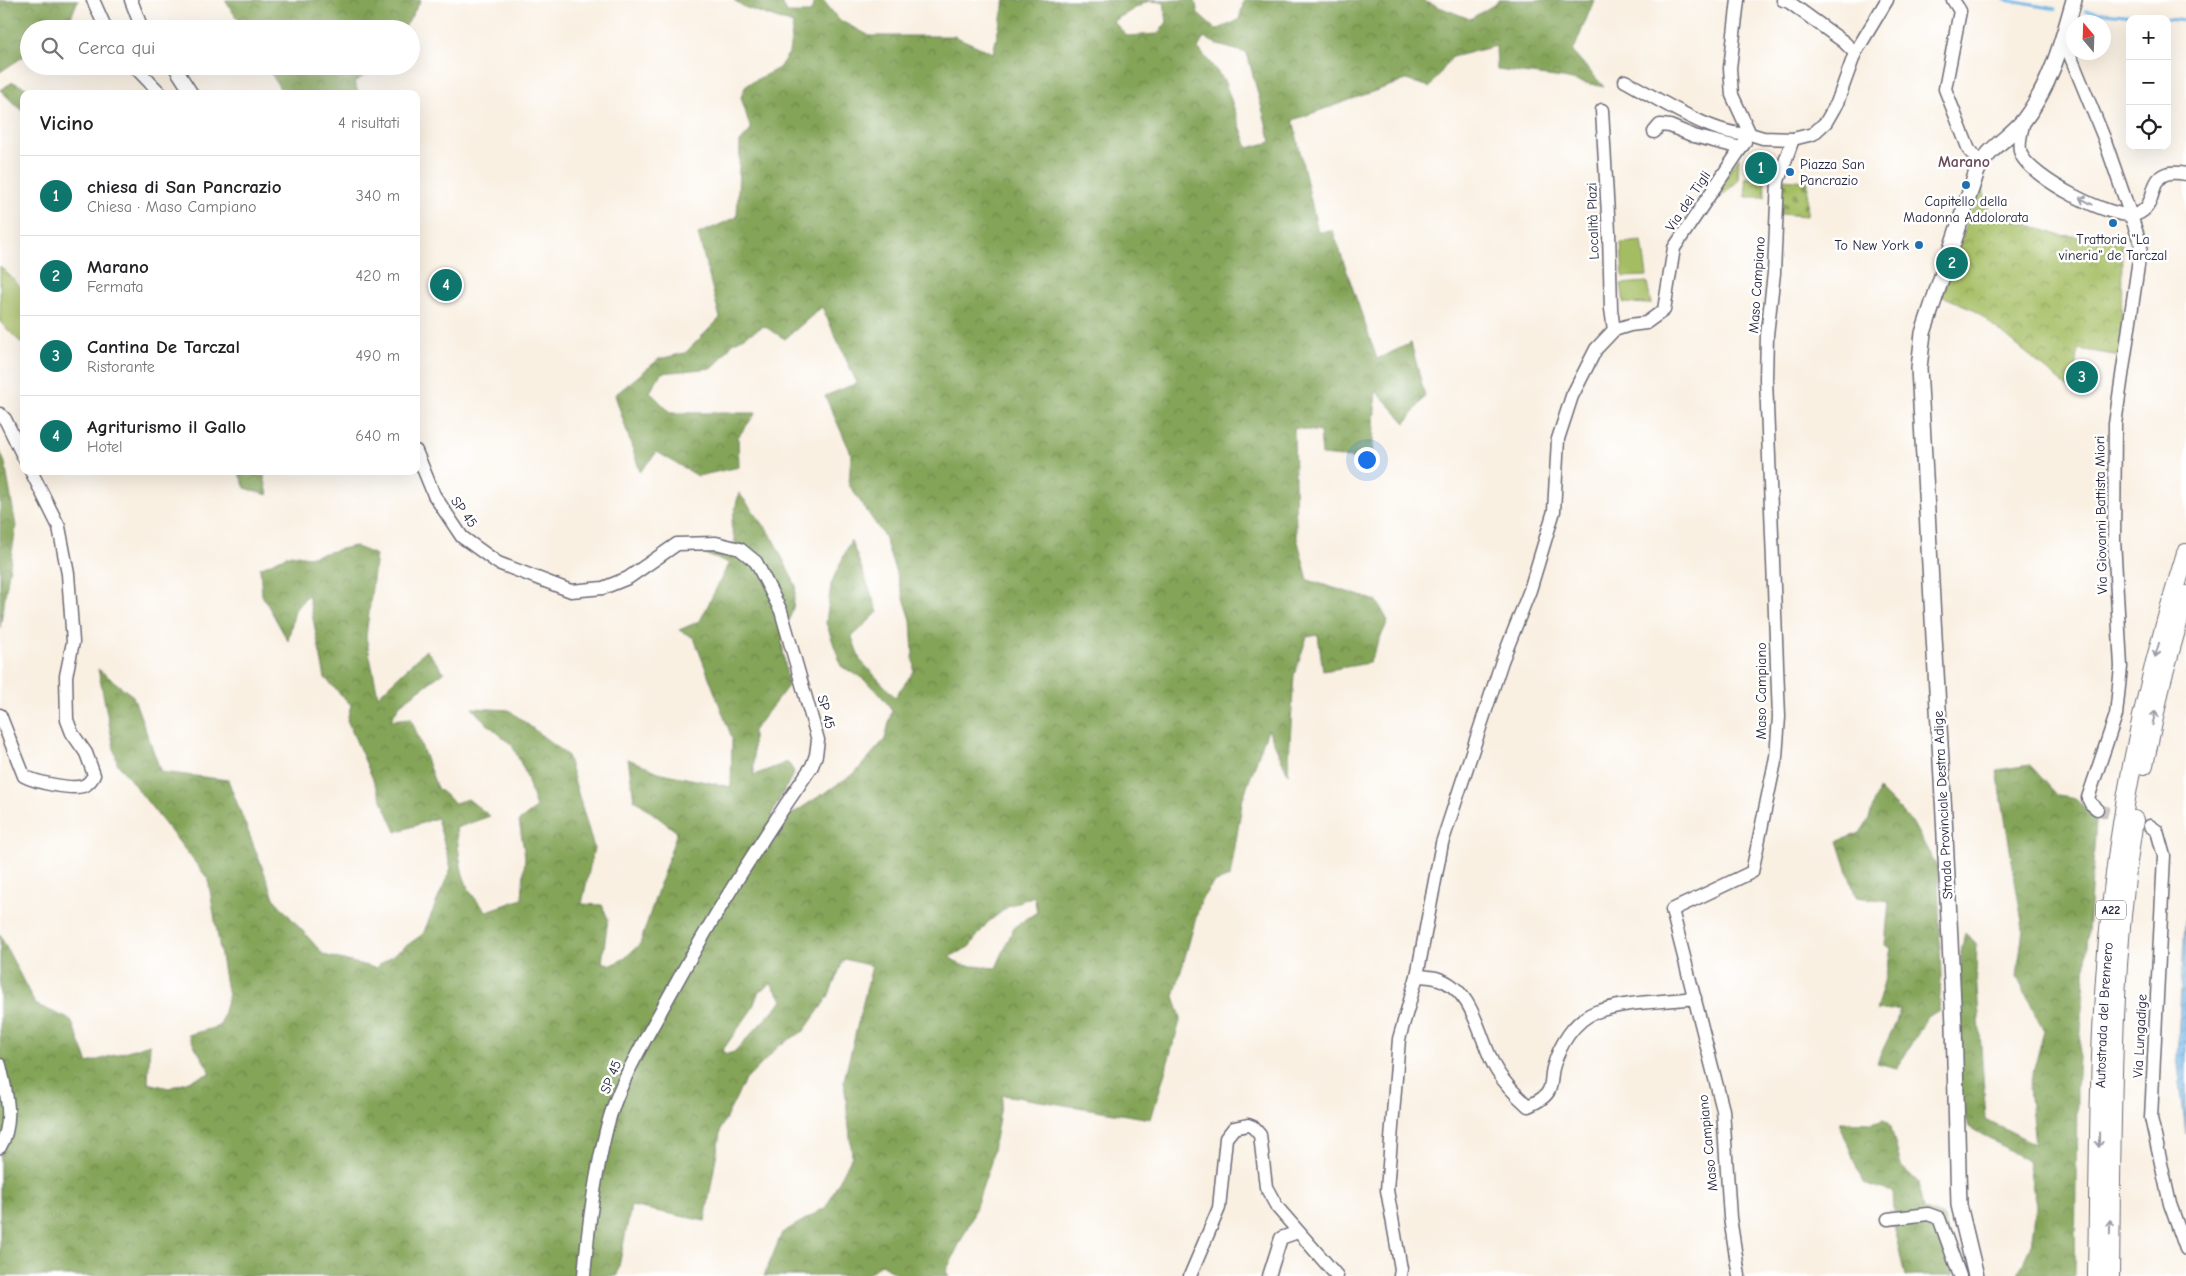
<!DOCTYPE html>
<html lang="it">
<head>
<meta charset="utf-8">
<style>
  :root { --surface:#fff; --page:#f2f2f2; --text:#202124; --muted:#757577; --line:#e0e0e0; --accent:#0f766e }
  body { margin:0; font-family:"Comic Neue",sans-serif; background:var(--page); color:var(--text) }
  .controls { position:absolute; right:15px; top:15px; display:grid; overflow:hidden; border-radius:10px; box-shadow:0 5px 20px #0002 }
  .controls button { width:45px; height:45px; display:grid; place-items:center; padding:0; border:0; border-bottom:1px solid var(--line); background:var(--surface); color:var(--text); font:25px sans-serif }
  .compass { position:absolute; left:2066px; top:15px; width:45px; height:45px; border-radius:50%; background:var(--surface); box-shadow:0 5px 20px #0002; rotate:341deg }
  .you { position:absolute; left:1366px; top:459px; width:18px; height:18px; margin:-12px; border:4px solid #fff; border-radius:50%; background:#1a73e8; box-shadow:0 0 0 8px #1a73e833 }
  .badge { display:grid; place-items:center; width:32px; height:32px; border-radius:50%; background:var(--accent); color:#fff; font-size:16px; font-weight:700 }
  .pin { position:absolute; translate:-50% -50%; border:2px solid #fff; box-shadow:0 1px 5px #0006 }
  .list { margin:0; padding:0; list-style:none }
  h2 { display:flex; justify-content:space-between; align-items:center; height:65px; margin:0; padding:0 20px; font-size:21px }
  h2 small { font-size:16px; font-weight:400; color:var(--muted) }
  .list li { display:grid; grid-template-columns:32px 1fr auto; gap:15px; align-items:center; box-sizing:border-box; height:80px; padding:0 20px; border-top:1px solid var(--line) }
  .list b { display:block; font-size:19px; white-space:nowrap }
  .list p { margin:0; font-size:16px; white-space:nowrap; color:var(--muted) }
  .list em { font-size:16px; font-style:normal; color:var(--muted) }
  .icon { flex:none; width:28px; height:28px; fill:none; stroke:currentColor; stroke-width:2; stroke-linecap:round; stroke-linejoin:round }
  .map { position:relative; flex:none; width:2186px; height:1276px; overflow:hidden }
  .search { position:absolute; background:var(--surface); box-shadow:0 5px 20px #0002; left:20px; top:20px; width:400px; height:55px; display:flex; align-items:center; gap:12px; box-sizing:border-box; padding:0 18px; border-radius:28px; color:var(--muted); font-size:19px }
  .panel { position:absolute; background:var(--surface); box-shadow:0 5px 20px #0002; left:20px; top:90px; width:400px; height:385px; border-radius:10px }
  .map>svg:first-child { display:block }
  .forest { fill:url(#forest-crowns); stroke:#53634a; fill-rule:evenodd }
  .cemetery { fill:url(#cemetery-stones); stroke:#64704e }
  .park { fill:url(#park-crowns); stroke:#64704e }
  .pitch { fill:#a5bd62; stroke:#64704e }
  .water { fill:url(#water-waves); stroke:#4a6d92 }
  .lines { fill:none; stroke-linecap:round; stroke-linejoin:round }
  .stream { stroke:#72b8e9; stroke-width:3 }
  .minor-tunnel { stroke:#cec7c1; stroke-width:12; stroke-dasharray:12 6; stroke-linecap:butt }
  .minor-casing { stroke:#6d6a75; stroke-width:15 }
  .major-casing { stroke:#6d6a75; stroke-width:18 }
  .highway-casing { stroke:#6d6a75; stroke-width:20 }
  .minor { stroke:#fff; stroke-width:12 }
  .major { stroke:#fff; stroke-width:15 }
  .highway { stroke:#fff; stroke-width:18 }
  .oneway { stroke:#9c9ca7 }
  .poi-dot { fill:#1f6fb2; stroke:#fff; stroke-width:2 }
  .labels { text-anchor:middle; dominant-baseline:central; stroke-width:5; stroke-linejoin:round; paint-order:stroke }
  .shield { fill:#fff; stroke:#646476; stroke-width:1 }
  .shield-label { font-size:12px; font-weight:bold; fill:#22223b }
  .poi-label { font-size:14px; fill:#22223b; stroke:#fff }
  .street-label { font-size:14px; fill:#22223b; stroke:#fff }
  .quarter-label { font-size:16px; font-weight:bold; fill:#694a59; stroke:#fff }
</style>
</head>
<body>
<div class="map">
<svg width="2186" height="1276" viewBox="0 0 2186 1276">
  <defs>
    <pattern id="forest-crowns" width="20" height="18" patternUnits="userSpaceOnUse" patternTransform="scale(1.25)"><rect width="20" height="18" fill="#84a458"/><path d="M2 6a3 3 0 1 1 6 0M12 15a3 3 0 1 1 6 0" fill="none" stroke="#6c854a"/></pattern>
    <pattern id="cemetery-stones" width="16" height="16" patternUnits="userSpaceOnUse" patternTransform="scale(1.25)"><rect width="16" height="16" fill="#a5bd62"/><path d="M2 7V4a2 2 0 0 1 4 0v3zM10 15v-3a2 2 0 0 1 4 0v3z" fill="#869952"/></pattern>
    <pattern id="park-crowns" width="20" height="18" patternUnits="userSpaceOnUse" patternTransform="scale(1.25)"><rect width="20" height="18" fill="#a5bd62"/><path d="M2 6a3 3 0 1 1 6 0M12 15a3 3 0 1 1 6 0" fill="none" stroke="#869952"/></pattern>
    <pattern id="water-waves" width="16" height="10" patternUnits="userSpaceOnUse" patternTransform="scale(1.25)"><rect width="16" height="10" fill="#72b8e9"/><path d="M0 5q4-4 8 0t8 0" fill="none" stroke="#5d95be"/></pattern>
  </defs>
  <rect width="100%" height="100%" fill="#fff"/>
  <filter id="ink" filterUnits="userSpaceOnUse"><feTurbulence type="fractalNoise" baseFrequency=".02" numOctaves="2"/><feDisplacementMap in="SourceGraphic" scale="10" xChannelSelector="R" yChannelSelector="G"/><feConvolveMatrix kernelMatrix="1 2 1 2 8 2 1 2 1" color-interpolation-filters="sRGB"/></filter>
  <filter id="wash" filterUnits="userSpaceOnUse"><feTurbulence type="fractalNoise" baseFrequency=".0096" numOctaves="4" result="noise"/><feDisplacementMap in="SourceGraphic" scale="20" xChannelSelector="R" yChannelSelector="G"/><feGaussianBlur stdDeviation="1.12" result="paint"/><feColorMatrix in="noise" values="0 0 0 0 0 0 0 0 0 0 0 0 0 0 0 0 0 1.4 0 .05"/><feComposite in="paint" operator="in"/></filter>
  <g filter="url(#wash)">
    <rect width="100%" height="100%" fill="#f9f0e2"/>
    <!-- forest -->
    <g class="forest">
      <path d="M0 0H78L67 27 64 29H29V53L0 72Z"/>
      <path d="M225 0H421L404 29H244Z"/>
      <path d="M734 0H781L787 13H810L816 0H823L839 20 870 36H954L993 53 1005 0H1195L1198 14 1216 30 1239 20 1244 0H1421L1470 19 1497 3 1498 0H1594L1573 52 1604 87 1563 78 1497 70 1496 46 1452 57 1430 87 1406 80 1293 120 1318 232 1333 231 1377 359 1411 343 1425 396 1406 423 1376 391 1372 460 1322 455 1320 432 1294 428 1296 534 1308 580 1377 601 1388 621 1369 663 1323 671 1318 635 1307 637 1294 675 1288 774 1268 729 1243 798 1230 877 1213 883 1201 900 1174 996 1181 1018 1151 1119 1003 1095 991 1162 972 1218 946 1271 949 1276H900L881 1264 865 1276H764L782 1233 826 1207 852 1156 844 1080 872 966 844 959 828 997 804 1031 780 1045 744 1082 721 1128 705 1221 631 1206 617 1276H0V935L35 1004 71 1020 88 1063 150 1044 148 1083 169 1088 211 1073 188 1035 220 1026 228 997 208 879 117 763 98 669 133 696 161 772 228 780 275 900 324 955 375 968 423 934 451 868 437 818 396 832 347 720 351 705 325 678 308 594 295 610 288 641 262 595 260 568 291 554 308 557 354 546 376 555 366 637 378 696 426 650 444 672 400 704 391 720 411 718 437 788 455 803 468 799 490 816 456 828C461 864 459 886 487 911L522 899 525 856 519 821 536 808 526 774 512 745 485 722 472 708 509 710 567 755 594 848 582 904 602 905 608 919 602 962 612 965 625 958 640 944 677 832 634 799 628 759 661 773 731 787 732 738 694 638 679 630 700 621 729 563 693 550 738 554 731 525 739 493 770 533 796 586 793 608 782 642 788 686 753 731 754 775 788 762 794 772 771 816 792 814 855 773 885 739 892 710C875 687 868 680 842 667L826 623 831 584 851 540 878 612 852 637 860 660 895 697 914 671 911 620 884 536 849 485 851 453 825 396 857 383 822 307 785 339 764 326 733 343 713 368 661 373 650 392 671 413H756L738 437 739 467 698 476 657 452 640 472 615 395 659 359 685 353 720 318 698 234 737 217 740 142 751 130 741 97 746 85 779 68 789 53 793 24 744 7ZM1148 1 1164 2 1167 22 1158 34 1127 36 1113 21ZM1204 37 1218 45 1247 53 1271 142 1248 148 1224 80 1198 48ZM1034 896 1037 912 1014 927 996 968 961 965 949 957 969 947 987 923 1009 906ZM771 984 783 1000 734 1052 727 1054 722 1051 752 1009 759 991Z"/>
      <path d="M267 66H382L354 82 359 94H283Z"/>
      <path d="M13 82 39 94H24V113L0 90Z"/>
      <path d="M0 451 5 463 16 527 0 628Z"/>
      <path d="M238 471H263L268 495 245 488Z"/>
      <path d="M2030 765 2058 796 2077 799 2096 821 2077 1087 2075 1276H2017L2031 1245 2036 1206 2028 1161 1969 1127 1960 1098 1961 952 1965 933 1977 944 1976 973 1986 1119 2035 1144 2029 1088 2044 1031 2017 977 2023 928 1997 770Z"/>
      <path d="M1879 789 1912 822 1938 869 1941 979 1939 1010 1928 1017 1897 1068 1877 1063C1884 1045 1895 1028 1900 1009L1876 1011 1886 974 1891 948 1885 945 1889 901 1856 897 1838 841 1860 833 1869 819Z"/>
      <path d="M1884 1119 1891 1127 1901 1166 1918 1182 1923 1209 1944 1217 1955 1263 1953 1276H1905L1895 1232 1893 1192 1863 1183 1839 1122 1871 1123Z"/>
    </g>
    <!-- cemetery -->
    <path class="cemetery" d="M1782 179 1808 181 1807 216 1780 214Z"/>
    <!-- park -->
    <g class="park">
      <path d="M1739 157 1738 181 1698 218Z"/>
      <path d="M1764 172 1765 197H1746L1745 178 1759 177V173Z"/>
      <path d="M1981 183 1989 211 2058 235 2122 240 2121 356 2079 349 2071 390 1973 309 1942 296Z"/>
    </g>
    <!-- pitch -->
    <g class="pitch">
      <path d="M1642 241 1647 276 1623 277 1621 243Z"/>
      <path d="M0 266 24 290V346L0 322Z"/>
      <path d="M1647 282 1651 304 1624 303 1621 284Z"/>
    </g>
    <!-- water -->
    <path class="water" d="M2186 906V1134L2177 1056Z"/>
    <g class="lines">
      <!-- stream -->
      <g class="stream">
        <path d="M2005 0 2055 9"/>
        <path d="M2085 11 2163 19"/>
        <path d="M2167 19 2186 21"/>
      </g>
    </g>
  </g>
  <g filter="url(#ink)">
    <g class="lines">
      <!-- minor-tunnel -->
      <path class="minor-tunnel" d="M2097 809 2150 826"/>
      <defs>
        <g id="minor">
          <path d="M93 0 106 29"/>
          <path d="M131 0 142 29"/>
          <path d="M1738 0 1730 68 1732 95 1750 134 1763 138 1793 139 1813 134 1826 122 1837 103 1855 53 1887 0"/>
          <path d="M1783 0 1789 2 1844 42 1855 53"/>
          <path d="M1953 0 1960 11 1945 89 1969 150 1980 163"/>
          <path d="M2063 38 2104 138 2141 245 2115 424 2114 539 2121 667 2116 715 2088 798 2091 804 2097 809"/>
          <path d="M134 66 161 94"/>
          <path d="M174 66 192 94"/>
          <path d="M1625 81C1655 97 1715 137 1750 134"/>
          <path d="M1602 110 1609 232 1611 309 1614 330"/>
          <path d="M2024 120C2022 131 2017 144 2021 154 2030 177 2114 222 2137 214 2163 205 2141 165 2186 174"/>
          <path d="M1654 132 1660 125 1670 126 1694 136 1741 148 1745 142"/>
          <path d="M0 414 5 419 24 458"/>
          <path d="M416 451 434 495 462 537 498 563 571 591 603 588 628 578 677 544 716 543 740 549 756 562 781 611 818 740 816 755 812 766C758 844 708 924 663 1007 642 1046 618 1084 607 1127 595 1175 588 1227 584 1276"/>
          <path d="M0 715 24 776C35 782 71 790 83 786 89 784 91 780 94 775L86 753 72 733 67 720 66 676 73 642 68 574 59 527 31 471"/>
          <path d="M2150 826 2157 831 2164 856 2151 1118 2170 1204 2186 1249"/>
          <path d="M1417 976C1423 976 1430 977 1436 978 1476 989 1479 1042 1497 1071 1505 1084 1517 1096 1528 1106 1535 1103 1546 1098 1549 1090 1552 1084 1551 1075 1553 1068 1559 1046 1574 1020 1596 1012 1626 1001 1663 1002 1695 998"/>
          <path d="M0 1065C6 1092 15 1121 0 1147"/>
          <path d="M1888 1219 1928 1214 1939 1218 1960 1276"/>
          <path d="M1190 1276 1219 1208 1226 1138 1234 1128 1248 1125 1253 1127 1260 1135 1266 1187 1277 1207 1337 1276"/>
          <path d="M1269 1276 1281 1238 1298 1232"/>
          <path d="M1400 1276 1401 1269 1387 1190 1399 1039 1417 976 1442 843 1502 661 1530 590 1554 511 1558 439 1572 396 1596 349 1614 330 1630 325 1646 323 1664 310 1674 248 1741 148"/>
          <path d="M1739 1276 1730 1218 1723 1110 1672 910 1752 872 1776 757 1779 717 1766 379 1767 335 1774 273 1778 181 1793 139"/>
        </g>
        <path id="major" d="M1976 1276 1959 1205 1954 1025 1944 815 1919 368 1923 333 1977 171C1987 149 2009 138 2024 120 2051 85 2062 42 2074 0"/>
        <g id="highway">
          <path d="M2144 765 2162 680 2186 595"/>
          <path id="s1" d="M2097 1276C2099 1164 2098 1052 2108 940 2119 808 2146 679 2186 553"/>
          <path d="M2110 1276C2112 1124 2110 970 2134 820"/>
        </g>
      </defs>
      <!-- minor casing -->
      <use href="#minor" class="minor-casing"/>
      <!-- major casing -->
      <use href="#major" class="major-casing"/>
      <!-- highway casing -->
      <use href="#highway" class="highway-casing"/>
      <!-- minor -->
      <use href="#minor" class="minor"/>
      <!-- major -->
      <use href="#major" class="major"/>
      <!-- highway -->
      <use href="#highway" class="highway"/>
    </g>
    <!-- one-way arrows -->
    <defs><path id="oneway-shaft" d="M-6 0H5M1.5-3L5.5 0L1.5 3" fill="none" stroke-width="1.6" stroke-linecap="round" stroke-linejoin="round" transform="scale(1.25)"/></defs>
    <g class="oneway">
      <use href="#oneway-shaft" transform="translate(2086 201) rotate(-152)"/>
      <use href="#oneway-shaft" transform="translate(2157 650) rotate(106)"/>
      <use href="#oneway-shaft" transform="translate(2154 718) rotate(-77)"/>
      <use href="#oneway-shaft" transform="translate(2099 1140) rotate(91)"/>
      <use href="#oneway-shaft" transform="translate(2110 1227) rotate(-89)"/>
    </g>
  </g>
  <!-- markers -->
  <g class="poi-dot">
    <circle cx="1790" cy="172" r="5"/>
    <circle cx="1966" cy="185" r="5"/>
    <circle cx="2113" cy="223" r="5"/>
    <circle cx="1919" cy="245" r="5"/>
  </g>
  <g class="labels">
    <!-- shield labels -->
    <rect class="shield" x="2096" y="900.5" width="30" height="19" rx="4"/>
    <g class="shield-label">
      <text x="2111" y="910">A22</text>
    </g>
    <!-- poi labels -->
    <g class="poi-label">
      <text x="1800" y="164" text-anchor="start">Piazza San<tspan x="1800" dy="16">Pancrazio</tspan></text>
      <text x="1966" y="201">Capitello della<tspan x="1966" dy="16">Madonna Addolorata</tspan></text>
      <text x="2113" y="239">Trattoria "La<tspan x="2113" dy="16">vineria" de Tarczal</tspan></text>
      <text x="1909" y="245" text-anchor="end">To New York</text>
    </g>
    <!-- street labels -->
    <g class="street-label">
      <text transform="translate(1688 201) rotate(-56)">Via dei Tigli</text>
      <text transform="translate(1593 221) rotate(-92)">Località Plazi</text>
      <text transform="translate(1757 285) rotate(-86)">Maso Campiano</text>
      <text transform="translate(464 512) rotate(54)">SP 45</text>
      <text transform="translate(2101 515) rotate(-91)">Via Giovanni Battista Miori</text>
      <text transform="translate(1761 691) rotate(-90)">Maso Campiano</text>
      <text transform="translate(826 712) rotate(75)">SP 45</text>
      <text transform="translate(1943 805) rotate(-93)">Strada Provinciale Destra Adige</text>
      <text stroke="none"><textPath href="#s1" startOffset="261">Autostrada del Brennero</textPath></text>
      <text transform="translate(2140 1036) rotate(-87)">Via Lungadige</text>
      <text transform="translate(611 1077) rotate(-68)">SP 45</text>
      <text transform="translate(1708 1143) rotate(-96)">Maso Campiano</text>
    </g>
    <!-- quarter labels -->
    <g class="quarter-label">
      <text x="1964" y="162">Marano</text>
    </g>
  </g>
</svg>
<div class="controls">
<button>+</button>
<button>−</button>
<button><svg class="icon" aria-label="locate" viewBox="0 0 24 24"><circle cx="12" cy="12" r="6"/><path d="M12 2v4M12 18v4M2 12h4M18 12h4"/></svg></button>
</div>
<svg class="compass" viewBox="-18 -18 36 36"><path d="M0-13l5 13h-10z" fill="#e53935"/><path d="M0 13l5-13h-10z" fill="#757577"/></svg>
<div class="you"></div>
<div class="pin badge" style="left:1761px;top:168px">1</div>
<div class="pin badge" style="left:1952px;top:263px">2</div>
<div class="pin badge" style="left:2082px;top:377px">3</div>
<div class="pin badge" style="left:446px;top:285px">4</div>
<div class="search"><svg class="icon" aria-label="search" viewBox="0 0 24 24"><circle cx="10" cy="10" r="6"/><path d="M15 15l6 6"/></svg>Cerca qui</div>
<section class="panel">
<h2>Vicino<small>4 risultati</small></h2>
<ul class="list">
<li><span class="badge">1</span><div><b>chiesa di San Pancrazio</b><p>Chiesa · Maso Campiano</p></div><em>340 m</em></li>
<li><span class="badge">2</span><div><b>Marano</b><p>Fermata</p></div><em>420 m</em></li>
<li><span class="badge">3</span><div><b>Cantina De Tarczal</b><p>Ristorante</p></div><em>490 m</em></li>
<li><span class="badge">4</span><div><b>Agriturismo il Gallo</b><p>Hotel</p></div><em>640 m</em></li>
</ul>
</section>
</div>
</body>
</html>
